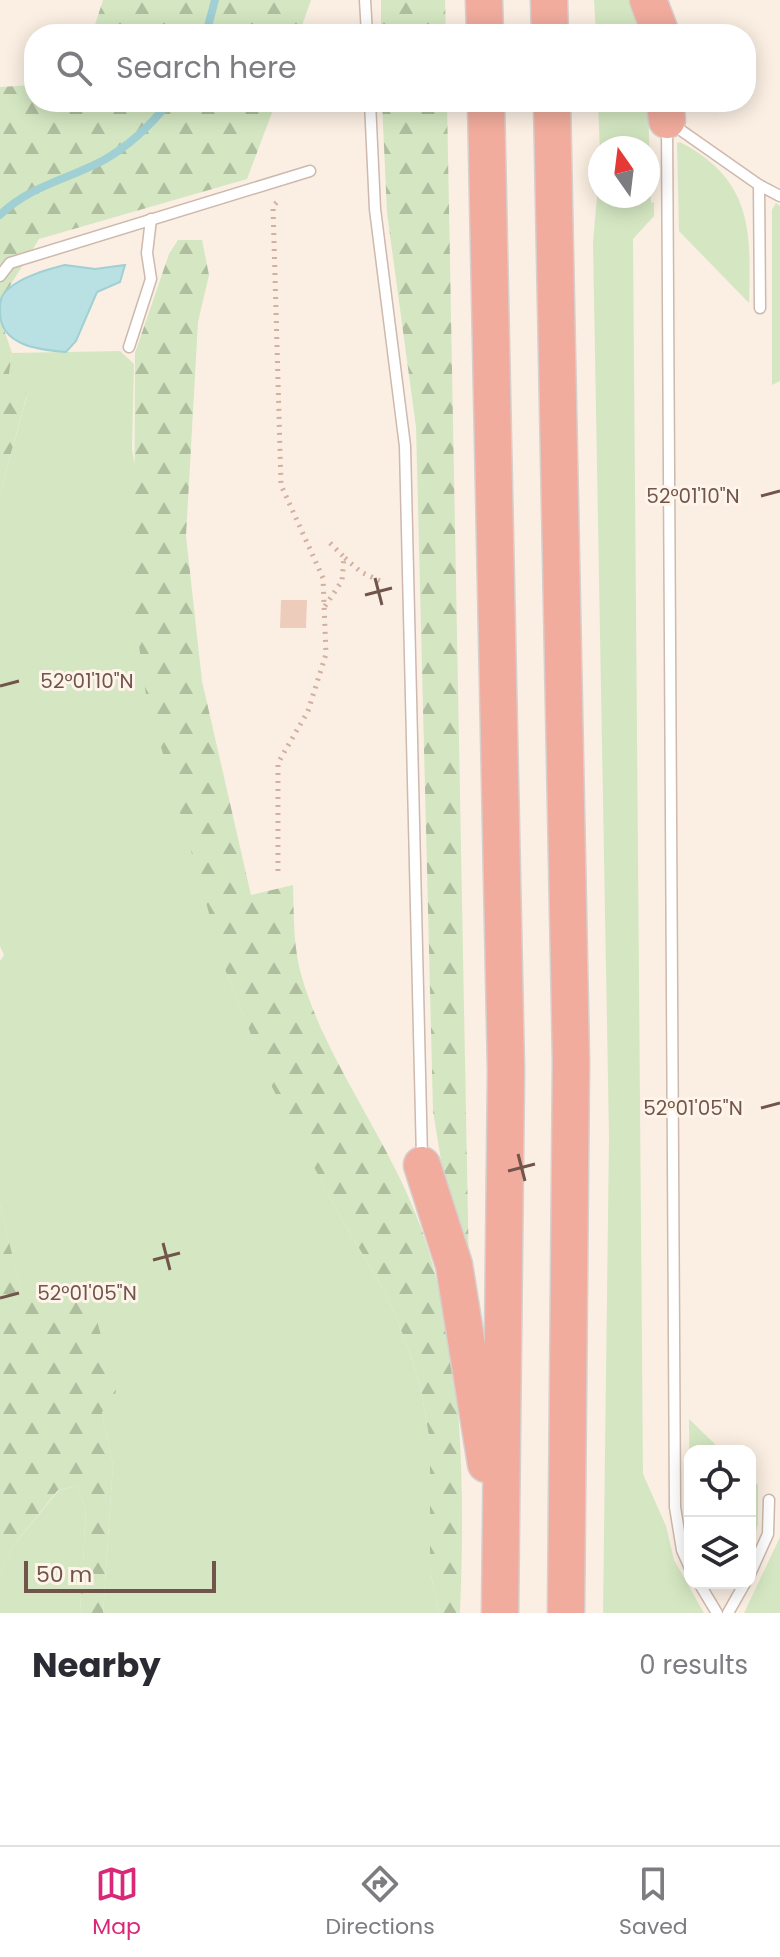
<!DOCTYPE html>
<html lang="en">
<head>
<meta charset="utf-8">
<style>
  :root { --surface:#fff; --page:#f2f2f3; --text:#2b2b33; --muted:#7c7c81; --line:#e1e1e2; --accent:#db2777 }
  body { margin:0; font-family:Poppins,sans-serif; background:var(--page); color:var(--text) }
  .controls { position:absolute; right:24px; bottom:24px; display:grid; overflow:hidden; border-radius:16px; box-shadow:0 4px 20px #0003 }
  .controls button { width:72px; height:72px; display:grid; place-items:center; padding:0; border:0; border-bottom:2px solid var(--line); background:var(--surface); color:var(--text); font:40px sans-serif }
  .compass { position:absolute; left:588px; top:136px; width:72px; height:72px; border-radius:50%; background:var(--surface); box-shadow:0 4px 20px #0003; rotate:346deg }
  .scale { position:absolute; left:24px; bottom:20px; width:192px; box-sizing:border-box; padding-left:8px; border:4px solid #71554b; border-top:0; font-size:22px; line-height:28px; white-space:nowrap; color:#71554b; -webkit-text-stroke:6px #fef4e9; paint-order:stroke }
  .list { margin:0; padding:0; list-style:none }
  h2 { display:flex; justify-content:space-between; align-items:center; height:104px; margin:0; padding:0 32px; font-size:34px }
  h2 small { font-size:26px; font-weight:400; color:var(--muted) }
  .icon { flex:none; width:44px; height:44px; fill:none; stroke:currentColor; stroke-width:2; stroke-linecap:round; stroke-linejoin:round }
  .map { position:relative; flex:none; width:780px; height:1613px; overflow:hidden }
  .search { position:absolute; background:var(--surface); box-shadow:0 4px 20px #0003; left:24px; right:24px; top:24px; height:88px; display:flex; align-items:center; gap:20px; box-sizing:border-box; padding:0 28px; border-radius:32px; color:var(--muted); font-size:30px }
  .sheet { height:232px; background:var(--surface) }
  nav { display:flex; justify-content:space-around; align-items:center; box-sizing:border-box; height:112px; border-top:2px solid var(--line); background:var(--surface); font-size:22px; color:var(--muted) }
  nav a { display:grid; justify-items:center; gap:4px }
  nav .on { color:var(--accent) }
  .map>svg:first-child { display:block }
  .green { fill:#d4e7c2 }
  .forest { fill:url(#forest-firs) }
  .water { fill:#b9e0e3; stroke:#a0d0d4; stroke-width:2 }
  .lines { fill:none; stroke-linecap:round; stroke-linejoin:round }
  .stream { stroke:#a0d0d4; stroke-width:8 }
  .building { fill:#eeccbc }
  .service-casing { stroke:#cdb9ad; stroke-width:13 }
  .motorway-casing { stroke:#d7cfcd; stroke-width:39 }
  .path { stroke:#d3afa0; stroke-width:5; stroke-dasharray:2 6; stroke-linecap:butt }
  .service { stroke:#fff; stroke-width:10 }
  .motorway { stroke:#f1ac9d; stroke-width:36 }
  .ticks { fill:none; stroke:#71554b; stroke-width:3 }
  .ticks-label { font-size:20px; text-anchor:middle; fill:#71554b; stroke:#fef4e9; stroke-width:6; stroke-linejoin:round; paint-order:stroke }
</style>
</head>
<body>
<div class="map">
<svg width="780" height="1613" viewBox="0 0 780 1613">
  <defs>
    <pattern id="forest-firs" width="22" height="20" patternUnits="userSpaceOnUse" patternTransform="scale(2)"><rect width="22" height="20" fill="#d4e7c2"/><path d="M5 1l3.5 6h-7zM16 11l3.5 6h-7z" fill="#b0bea0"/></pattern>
  </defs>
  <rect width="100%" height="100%" fill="#fbefe3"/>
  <!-- green -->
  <g class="green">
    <path d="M594 0H629L643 34H596Z"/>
    <path d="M598 102H648L651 203 654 202V216L633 239 643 1474 666 1526 674 1560 704 1613H603L609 1136 593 242 600 162V196H648V148H600V152Z"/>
    <path d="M680 142C752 180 751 229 749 303L679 231 677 143Z"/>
    <path d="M776 203 780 206V381L772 385V210Z"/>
    <path d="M120 351 134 364 132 449 209 902 226 972 272 1086 338 1213 387 1295 407 1345 421 1388 430 1443V1570L439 1613H103L113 1465 102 1412 58 1272 24 1303 0 1205V961L4 955 0 946V493L27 396 9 374 12 353Z"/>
    <path d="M689 1419 722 1451H690V1523Z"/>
    <path d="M750 1477 758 1485V1524L750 1554Z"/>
    <path d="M77 1486 86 1510 80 1613H0V1573L14 1545 59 1490Z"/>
    <path d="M780 1537V1613H744Z"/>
  </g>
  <!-- forest -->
  <g class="forest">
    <path d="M103 0H311L299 34H92Z"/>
    <path d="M381 0H445L446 34H381Z"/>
    <path d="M34 85V102H276L247 179 39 239 0 302V87Z"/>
    <path d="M382 102H447L469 1273 449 1210 433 1111 416 427 387 213Z"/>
    <path d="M178 240H202L209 275 198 322 186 536 202 681 251 895 293 885C294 917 293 950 303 981 328 1064 391 1143 421 1228 464 1350 465 1485 460 1613H439L430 1570V1443L421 1388 407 1345 387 1295 338 1213 272 1087 226 972 146 695 134 611 135 353 169 254Z"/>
    <path d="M0 318 12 353 9 374 27 395 0 493Z"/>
    <path d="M0 1205 24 1302 59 1271 87 1283 116 1392 102 1412 113 1465 103 1613H80L86 1510 77 1486 58 1490 14 1545 0 1573Z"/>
  </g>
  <!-- water -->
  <path class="water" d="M65 265 95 269 125 265 120 282 97 292 76 341 66 352C40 350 0 346 0 312 0 302 0 296 8 289 23 276 46 270 65 265Z"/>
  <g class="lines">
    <!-- stream -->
    <g class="stream">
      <path d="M206 34 215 0"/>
      <path d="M0 215C29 186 69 179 104 160 130 145 151 125 169 102"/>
    </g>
  </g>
  <!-- building -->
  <path class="building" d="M281 600H307L306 628H280Z"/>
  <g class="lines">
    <defs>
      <g id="service">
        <path d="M365 0 367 34"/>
        <path d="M370 102 375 209 405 446 422 1158"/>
        <path d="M667 124 675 1507 682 1550 690 1568"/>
        <path d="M672 124 759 185 760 308"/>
        <path d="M759 185 780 196"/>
        <path d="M0 276 10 263 310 171"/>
        <path d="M129 347 151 279 147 253 151 219"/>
        <path d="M750 1574 768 1534 769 1500"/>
        <path d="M699 1583 717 1613"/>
        <path d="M728 1613 745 1583"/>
      </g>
      <g id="motorway">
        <path d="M484 0 485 34"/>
        <path d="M549 0 550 34"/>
        <path d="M648 0 661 34"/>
        <path d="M486 102 506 1071 500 1613"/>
        <path d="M552 102 571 1061 566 1613"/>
        <path d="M665 102 667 120"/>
        <path d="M422 1165 454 1265 486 1464"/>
      </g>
    </defs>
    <!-- service casing -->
    <use href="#service" class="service-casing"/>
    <!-- motorway casing -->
    <use href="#motorway" class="motorway-casing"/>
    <!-- path -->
    <g class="path">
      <path d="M345 558 361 572 380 581"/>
      <path d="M325 606 342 581 344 557 327 540"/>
      <path d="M278 871V763L308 711 326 654 323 578 281 485 273 206 280 199"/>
    </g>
    <!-- service -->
    <use href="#service" class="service"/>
    <!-- motorway -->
    <use href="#motorway" class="motorway"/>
  </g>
  <!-- ticks -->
  <path class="ticks" d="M761 496 780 491M375 578 382 605M365 595 392 588M0 686 19 681M761 1108 780 1103M518 1154 525 1181M508 1171 535 1164M163 1243 170 1270M153 1260 180 1253M0 1298 19 1293"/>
  <g class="ticks-label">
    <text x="693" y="503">52°01'10"N</text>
    <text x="87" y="688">52°01'10"N</text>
    <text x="693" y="1115">52°01'05"N</text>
    <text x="87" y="1300">52°01'05"N</text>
  </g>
</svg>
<div class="controls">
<button><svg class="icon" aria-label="locate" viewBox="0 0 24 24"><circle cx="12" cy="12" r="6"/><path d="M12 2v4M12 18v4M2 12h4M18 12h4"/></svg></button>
<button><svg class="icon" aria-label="layers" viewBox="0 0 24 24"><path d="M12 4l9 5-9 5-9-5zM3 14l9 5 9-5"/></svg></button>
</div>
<svg class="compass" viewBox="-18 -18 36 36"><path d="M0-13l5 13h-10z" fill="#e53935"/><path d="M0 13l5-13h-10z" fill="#7c7c81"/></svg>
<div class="scale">50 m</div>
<div class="search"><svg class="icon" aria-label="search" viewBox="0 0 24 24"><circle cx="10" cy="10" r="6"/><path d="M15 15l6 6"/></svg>Search here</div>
</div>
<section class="sheet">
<h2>Nearby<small>0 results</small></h2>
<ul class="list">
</ul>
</section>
<nav>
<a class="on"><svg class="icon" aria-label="map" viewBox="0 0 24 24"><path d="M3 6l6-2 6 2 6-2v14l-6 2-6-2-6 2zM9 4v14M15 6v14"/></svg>Map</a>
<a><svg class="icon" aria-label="directions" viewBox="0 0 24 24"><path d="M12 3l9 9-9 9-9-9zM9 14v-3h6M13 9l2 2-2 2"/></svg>Directions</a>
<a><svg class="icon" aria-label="saved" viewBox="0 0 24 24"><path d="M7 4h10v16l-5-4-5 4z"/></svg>Saved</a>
</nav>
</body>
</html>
